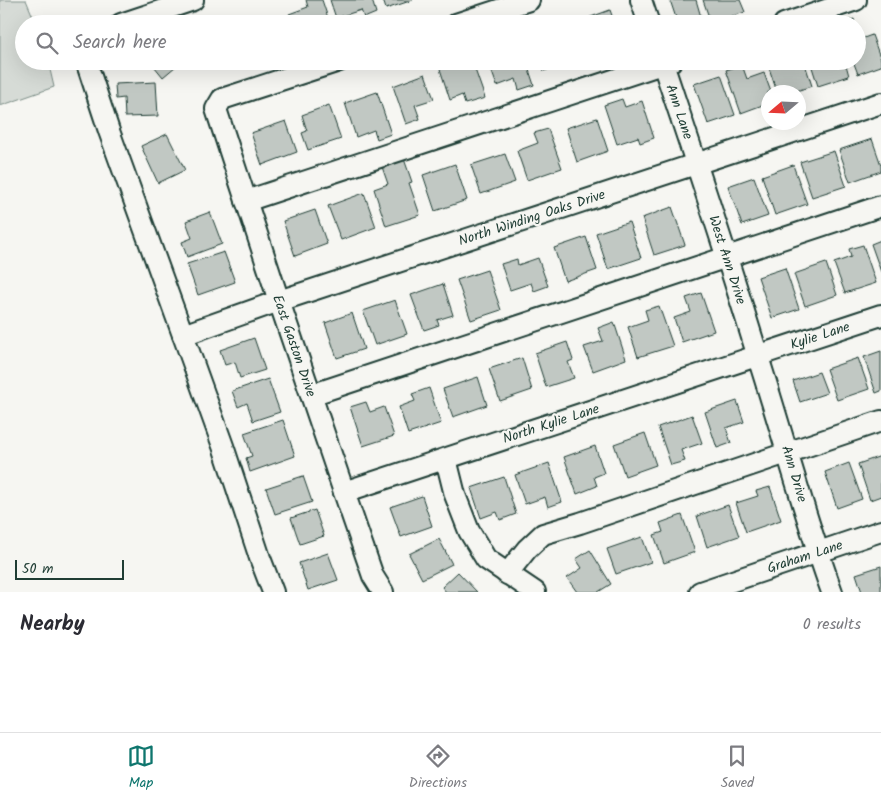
<!DOCTYPE html>
<html lang="en">
<head>
<meta charset="utf-8">
<style>
  :root { --surface:#fff; --page:#f7f7f7; --text:#2b2b33; --muted:#7c7c81; --line:#e1e1e2; --accent:#0f766e }
  body { margin:0; font-family:Kalam,sans-serif; background:var(--page); color:var(--text) }
  .compass { position:absolute; left:761px; top:85px; width:45px; height:45px; border-radius:50%; background:var(--surface); box-shadow:0 5px 20px #0002; rotate:251deg }
  .scale { position:absolute; left:15px; bottom:12px; width:109px; box-sizing:border-box; padding-left:5px; border:2px solid #1f3d34; border-top:0; font-size:14px; line-height:18px; white-space:nowrap; color:#1f3d34; -webkit-text-stroke:4px #f6f6f2; paint-order:stroke }
  .list { margin:0; padding:0; list-style:none }
  h2 { display:flex; justify-content:space-between; align-items:center; height:65px; margin:0; padding:0 20px; font-size:21px }
  h2 small { font-size:16px; font-weight:400; color:var(--muted) }
  .icon { flex:none; width:28px; height:28px; fill:none; stroke:currentColor; stroke-width:2; stroke-linecap:round; stroke-linejoin:round }
  .map { position:relative; flex:none; width:881px; height:592px; overflow:hidden }
  .search { position:absolute; background:var(--surface); box-shadow:0 5px 20px #0002; left:15px; right:15px; top:15px; height:55px; display:flex; align-items:center; gap:12px; box-sizing:border-box; padding:0 18px; border-radius:28px; color:var(--muted); font-size:19px }
  .sheet { height:140px; background:var(--surface) }
  nav { display:flex; justify-content:space-around; align-items:center; box-sizing:border-box; height:70px; border-top:1px solid var(--line); background:var(--surface); font-size:14px; color:var(--muted) }
  nav a { display:grid; justify-items:center; gap:2px }
  nav .on { color:var(--accent) }
  .map>svg:first-child { display:block }
  .green { fill:#d6dbd6; stroke:#7a8c85 }
  .building { fill:#c1c8c3; stroke:#1f3d34 }
  .lines { fill:none; stroke-linecap:round; stroke-linejoin:round }
  .minor-casing { stroke:#1f3d34; stroke-width:24 }
  .minor { stroke:#f6f6f2; stroke-width:20 }
  .labels { text-anchor:middle; dominant-baseline:central; stroke-width:4.5; stroke-linejoin:round; paint-order:stroke }
  .street-label { font-size:14px; fill:#1f3d34; stroke:#f6f6f2 }
</style>
</head>
<body>
<div class="map">
<svg width="881" height="592" viewBox="0 0 881 592">
  <rect width="100%" height="100%" fill="#f6f6f2"/>
  <filter id="ink" filterUnits="userSpaceOnUse"><feTurbulence type="fractalNoise" baseFrequency=".02" numOctaves="2"/><feDisplacementMap in="SourceGraphic" scale="10" xChannelSelector="R" yChannelSelector="G"/><feConvolveMatrix kernelMatrix="1 2 1 2 8 2 1 2 1" color-interpolation-filters="sRGB"/></filter>
  <g filter="url(#ink)">
    <!-- green -->
    <path class="green" d="M0 0H26L36 24H24V61H48L54 87 0 106Z"/>
    <!-- building -->
    <g class="building">
      <path d="M306 0H322L330 24H292L289 14 308 7Z"/>
      <path d="M330 0H372L376 13 364 18 361 10 336 18Z"/>
      <path d="M383 0H413L386 9Z"/>
      <path d="M670 0H696L701 17 678 24Z"/>
      <path d="M703 0H740L745 12 711 23Z"/>
      <path d="M610 10 615 24H578L577 22Z"/>
      <path d="M854 19 855 24H841L840 23Z"/>
      <path d="M857 29 861 39 872 35 881 60V66L858 74 853 61H857Z"/>
      <path d="M150 61H182L163 77Z"/>
      <path d="M462 61H472L485 98 465 104 462 95 450 100 440 69Z"/>
      <path d="M488 61H526L534 85 519 90 516 79 497 86Z"/>
      <path d="M541 61H557L559 66 544 71Z"/>
      <path d="M769 61H804L812 86 793 92H777L767 62Z"/>
      <path d="M810 61H845L849 76 818 86Z"/>
      <path d="M742 65 747 79 764 73 771 92H768V103L741 113 726 70Z"/>
      <path d="M425 74 434 99 415 105 420 119 406 124 393 86Z"/>
      <path d="M721 75 735 115 708 124 694 84Z"/>
      <path d="M156 82 158 116 125 117 124 98 116 99 115 84Z"/>
      <path d="M377 92 391 134 377 139 374 130 356 137 345 103Z"/>
      <path d="M622 99 625 107 642 101 654 138 640 143 638 137 617 144 604 105Z"/>
      <path d="M329 105 341 139 308 150 302 133 307 131 302 115Z"/>
      <path d="M597 118 608 151 577 162 566 128Z"/>
      <path d="M286 121 297 152 262 165 251 133Z"/>
      <path d="M548 129 562 168 527 180 517 151 538 143 534 133Z"/>
      <path d="M167 134 185 170 158 183 141 146Z"/>
      <path d="M872 139 881 165V171L850 182 839 150Z"/>
      <path d="M834 151 846 186 812 197 800 162Z"/>
      <path d="M505 154 515 182 481 194 471 165Z"/>
      <path d="M403 156 412 182 409 183 420 215 386 226 374 189 388 184 381 164Z"/>
      <path d="M455 164 467 200 435 211 423 175Z"/>
      <path d="M793 165 807 204 775 215 762 176Z"/>
      <path d="M754 177 768 216 742 225 728 186Z"/>
      <path d="M364 193 376 227 341 240 328 206Z"/>
      <path d="M672 207 685 245 654 255 642 218Z"/>
      <path d="M315 210 327 244 295 256 283 221Z"/>
      <path d="M210 212 222 244 187 257 182 242 192 238 186 221Z"/>
      <path d="M629 222 641 258 608 269 596 233Z"/>
      <path d="M586 237 597 270 565 281 554 248Z"/>
      <path d="M881 240V272L871 244Z"/>
      <path d="M863 245 876 283 845 293 834 263 851 257 849 249Z"/>
      <path d="M224 252 235 282 198 295 187 264Z"/>
      <path d="M538 258 548 286 534 291 531 283 510 290 501 264 517 259 518 265Z"/>
      <path d="M826 263 837 295 805 306 794 274Z"/>
      <path d="M785 268 799 309 772 318 758 277Z"/>
      <path d="M487 270 501 310 471 320 457 280Z"/>
      <path d="M443 284 453 315 437 320 439 325 424 330 411 295Z"/>
      <path d="M701 293 714 331 682 342 674 318 691 312 686 298Z"/>
      <path d="M395 300 407 334 375 345 363 311Z"/>
      <path d="M659 306 673 346 638 357 628 327 648 320 645 310Z"/>
      <path d="M352 313 364 349 337 358 325 323Z"/>
      <path d="M614 322 626 359 593 371 584 347 603 341 598 328Z"/>
      <path d="M254 338 265 370 240 378 235 362 225 365 220 350Z"/>
      <path d="M567 342 573 360 568 362 574 378 546 387 535 353Z"/>
      <path d="M881 351V391L876 393 864 357Z"/>
      <path d="M522 358 532 390 500 401 489 369Z"/>
      <path d="M858 358 869 389 837 400 826 369Z"/>
      <path d="M819 372 827 393 800 402 793 381Z"/>
      <path d="M478 377 487 405 453 417 443 389Z"/>
      <path d="M268 379 280 412 253 421 247 403 238 407 232 391Z"/>
      <path d="M429 388 441 423 408 434 399 407 415 401 412 394Z"/>
      <path d="M737 401 744 422 726 428 731 443 717 448 705 412Z"/>
      <path d="M366 402 370 412 384 407 394 436 363 446 350 407Z"/>
      <path d="M692 415 702 443 681 450 685 461 671 465 658 427Z"/>
      <path d="M283 420 295 456 250 472 246 458 252 456 244 433Z"/>
      <path d="M645 433 656 465 625 476 614 444Z"/>
      <path d="M595 446 604 473 594 477 597 486 577 494 564 457Z"/>
      <path d="M881 456V496L870 500 858 464Z"/>
      <path d="M549 463 562 502 548 507 545 497 525 504 515 475Z"/>
      <path d="M849 463 862 499 837 508 825 472Z"/>
      <path d="M303 476 312 502 275 514 266 488Z"/>
      <path d="M504 477 516 514 500 520 497 512 481 518 471 488Z"/>
      <path d="M770 487 781 520 746 532 736 503 758 496 756 491Z"/>
      <path d="M422 496 432 526 401 537 390 507Z"/>
      <path d="M728 505 739 536 707 547 697 516Z"/>
      <path d="M315 510 324 536 300 544 291 518Z"/>
      <path d="M682 515 695 552 664 563 654 535 663 532 660 523Z"/>
      <path d="M642 537 651 562 616 574 607 549Z"/>
      <path d="M439 539 452 564 422 579 409 554Z"/>
      <path d="M590 550 611 584 598 592H577L567 578 582 568 576 559Z"/>
      <path d="M328 553 338 580 308 590 299 563Z"/>
      <path d="M881 566V592H862L856 574Z"/>
      <path d="M458 572 477 592H446L442 587Z"/>
    </g>
    <g class="lines">
      <defs>
        <g id="minor">
          <path d="M641 0 649 24"/>
          <path d="M121 24 193 0"/>
          <path d="M456 24 529 0"/>
          <path d="M784 24 856 0"/>
          <path d="M86 61 109 131 183 335 223 446 260 558 273 592"/>
          <path d="M339 61 222 99 216 109 279 301 344 492 373 576 383 592"/>
          <path d="M662 61C695 159 728 258 758 357 783 435 804 515 832 592"/>
          <path d="M246 201 671 61"/>
          <path d="M183 335 279 301 881 103"/>
          <path d="M311 395 881 206"/>
          <path d="M446 459 455 495 469 531 486 559 535 592"/>
          <path d="M344 492 881 315"/>
          <path d="M507 574 527 549 543 534 580 523 881 421"/>
          <path d="M700 592 881 531"/>
        </g>
      </defs>
      <!-- minor casing -->
      <use href="#minor" class="minor-casing"/>
      <!-- minor -->
      <use href="#minor" class="minor"/>
    </g>
  </g>
  <g class="labels">
    <!-- street labels -->
    <g class="street-label">
      <text transform="translate(679 112) rotate(71)">Ann Lane</text>
      <text transform="translate(532 218) rotate(-18)">North Winding Oaks Drive</text>
      <text transform="translate(727 260) rotate(72)">West Ann Drive</text>
      <text transform="translate(820 336) rotate(-18)">Kylie Lane</text>
      <text transform="translate(294 346) rotate(71)">East Gaston Drive</text>
      <text transform="translate(551 424) rotate(-18)">North Kylie Lane</text>
      <text transform="translate(794 474) rotate(73)">Ann Drive</text>
      <text transform="translate(805 557) rotate(-18)">Graham Lane</text>
    </g>
  </g>
</svg>
<svg class="compass" viewBox="-18 -18 36 36"><path d="M0-13l5 13h-10z" fill="#e53935"/><path d="M0 13l5-13h-10z" fill="#7c7c81"/></svg>
<div class="scale">50 m</div>
<div class="search"><svg class="icon" aria-label="search" viewBox="0 0 24 24"><circle cx="10" cy="10" r="6"/><path d="M15 15l6 6"/></svg>Search here</div>
</div>
<section class="sheet">
<h2>Nearby<small>0 results</small></h2>
<ul class="list">
</ul>
</section>
<nav>
<a class="on"><svg class="icon" aria-label="map" viewBox="0 0 24 24"><path d="M3 6l6-2 6 2 6-2v14l-6 2-6-2-6 2zM9 4v14M15 6v14"/></svg>Map</a>
<a><svg class="icon" aria-label="directions" viewBox="0 0 24 24"><path d="M12 3l9 9-9 9-9-9zM9 14v-3h6M13 9l2 2-2 2"/></svg>Directions</a>
<a><svg class="icon" aria-label="saved" viewBox="0 0 24 24"><path d="M7 4h10v16l-5-4-5 4z"/></svg>Saved</a>
</nav>
</body>
</html>
